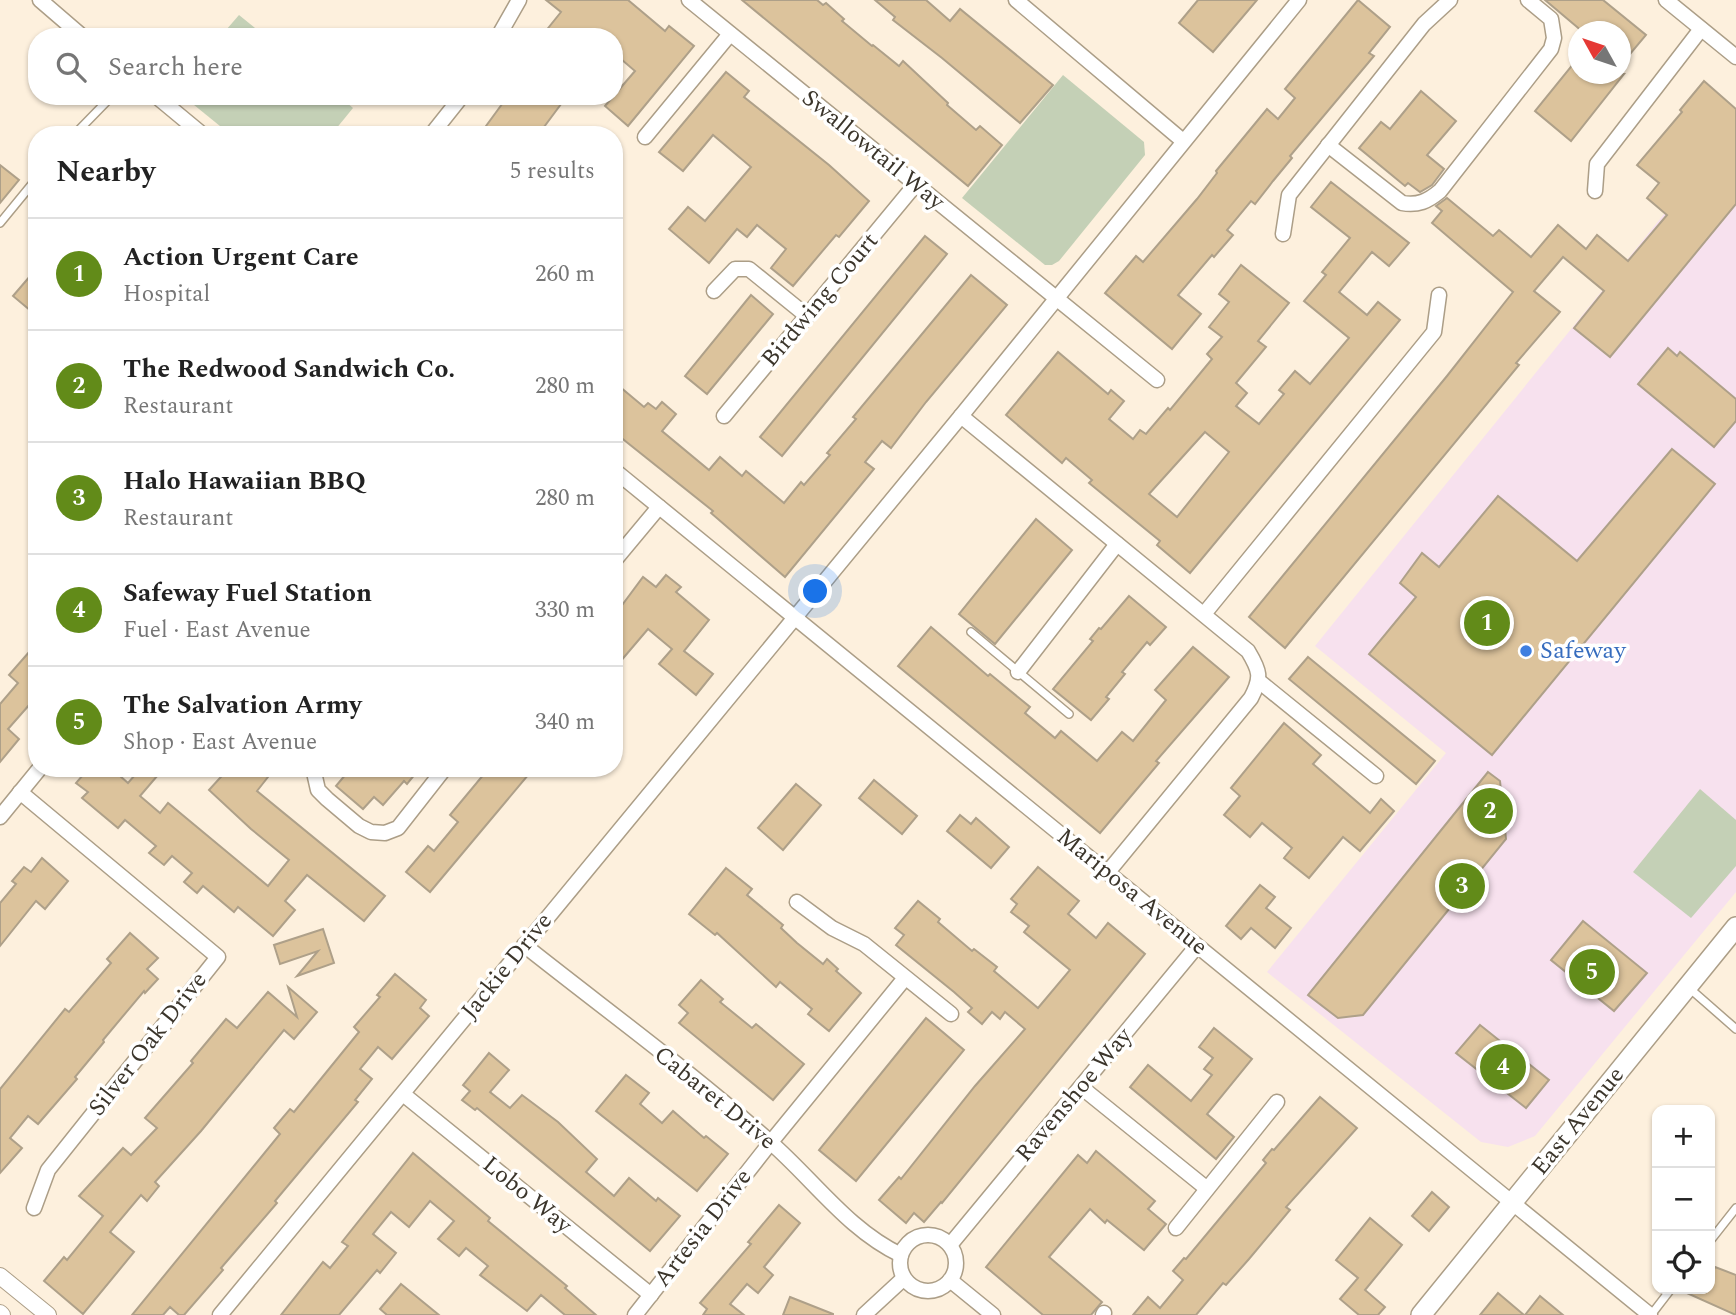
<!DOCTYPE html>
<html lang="en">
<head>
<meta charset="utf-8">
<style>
  :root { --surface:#fff; --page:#f2f2f2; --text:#222; --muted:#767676; --line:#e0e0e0; --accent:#628b19 }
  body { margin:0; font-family:Spectral,serif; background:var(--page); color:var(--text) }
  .controls { position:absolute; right:21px; bottom:21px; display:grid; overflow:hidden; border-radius:14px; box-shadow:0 2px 5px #0004 }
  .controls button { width:63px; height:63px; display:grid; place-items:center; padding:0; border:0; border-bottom:2px solid var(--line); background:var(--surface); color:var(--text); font:35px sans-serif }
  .compass { position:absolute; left:1568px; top:21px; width:63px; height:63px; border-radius:50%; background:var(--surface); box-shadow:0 2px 5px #0004; rotate:310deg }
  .you { position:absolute; left:816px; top:592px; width:24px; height:24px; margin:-18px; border:5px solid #fff; border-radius:50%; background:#1a73e8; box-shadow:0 0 0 10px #1a73e833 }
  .badge { display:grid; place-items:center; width:46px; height:46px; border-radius:50%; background:var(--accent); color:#fff; font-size:23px; font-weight:700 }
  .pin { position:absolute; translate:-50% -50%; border:4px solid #fff; box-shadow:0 2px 7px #0006 }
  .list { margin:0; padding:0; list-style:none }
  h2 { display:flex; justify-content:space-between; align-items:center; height:91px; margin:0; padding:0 28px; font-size:30px }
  h2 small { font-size:23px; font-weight:400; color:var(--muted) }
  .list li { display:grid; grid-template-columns:46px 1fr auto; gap:21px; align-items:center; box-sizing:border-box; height:112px; padding:0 28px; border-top:2px solid var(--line) }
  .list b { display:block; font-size:26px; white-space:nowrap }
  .list p { margin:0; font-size:23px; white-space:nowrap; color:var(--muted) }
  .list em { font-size:23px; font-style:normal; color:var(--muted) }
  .icon { flex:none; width:38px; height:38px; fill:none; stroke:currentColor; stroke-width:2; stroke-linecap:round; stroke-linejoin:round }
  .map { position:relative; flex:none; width:1736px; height:1315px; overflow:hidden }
  .search { position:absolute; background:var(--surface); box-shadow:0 2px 5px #0004; left:28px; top:28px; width:595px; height:77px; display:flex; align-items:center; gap:18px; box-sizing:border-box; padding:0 24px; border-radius:28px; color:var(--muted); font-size:26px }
  .panel { position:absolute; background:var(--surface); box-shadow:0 2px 5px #0004; left:28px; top:126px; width:595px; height:651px; border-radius:28px }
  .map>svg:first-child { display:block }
  .commercial { fill:#f7e1ee }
  .green { fill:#c4d0b6 }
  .building { fill:#dcc39c; stroke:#aea089; stroke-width:2; fill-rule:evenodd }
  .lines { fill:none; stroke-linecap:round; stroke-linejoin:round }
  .service-casing { stroke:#ac9e87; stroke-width:10 }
  .minor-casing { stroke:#ac9e87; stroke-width:17 }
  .tertiary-casing { stroke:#ac9e87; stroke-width:18 }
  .secondary-casing { stroke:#ac9e87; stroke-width:22 }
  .service { stroke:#fff; stroke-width:7 }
  .minor { stroke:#fff; stroke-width:14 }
  .tertiary { stroke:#fff; stroke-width:16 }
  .secondary { stroke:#fff; stroke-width:19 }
  .shop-dot { fill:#3f7fe0; stroke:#fff; stroke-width:2.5 }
  .labels { text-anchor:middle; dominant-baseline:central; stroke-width:7; stroke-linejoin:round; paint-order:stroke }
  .street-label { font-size:24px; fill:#3b352b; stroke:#fff }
  .shop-label { font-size:24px; fill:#366cbe; stroke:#fff; text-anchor:start }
</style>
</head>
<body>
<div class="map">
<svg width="1736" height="1315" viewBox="0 0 1736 1315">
  <rect width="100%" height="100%" fill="#fdf0dd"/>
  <!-- commercial -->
  <path class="commercial" d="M1736 125V892L1535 1136 1508 1147 1481 1142 1267 972 1446 753 1315 646Z"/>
  <!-- green -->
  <g class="green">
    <path d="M239 15 266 37H220Z"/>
    <path d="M1063 75 1144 142 1145 155 1059 261 1052 265H1045L962 198Z"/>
    <path d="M183 96H339L353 108 331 135H231Z"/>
    <path d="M1700 789 1736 820V866L1691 918 1633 872Z"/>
  </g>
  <!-- building -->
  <g class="building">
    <path d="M546 0H628L665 31 669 26 694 46 628 126 605 106 635 71 614 53V37H541L561 12Z"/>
    <path d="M742 0H817L823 5 826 3 844 19 842 21 872 46 873 45 899 66 903 61 948 103 947 105 976 130 980 126 1002 145 968 186Z"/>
    <path d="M875 0H926L950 21 960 9 1053 85 1020 123 942 58 893 20 895 17Z"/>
    <path d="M1198 0H1257L1213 52 1179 23Z"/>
    <path d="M1358 0 1390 27 1369 53 1374 56 1290 156 1292 158 1273 181 1255 204 1251 201 1227 230 1233 235 1214 257 1212 255 1178 295 1201 314 1172 349 1105 293 1136 256 1143 262 1197 199 1217 173 1216 171 1267 109 1278 119 1295 98 1285 89Z"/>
    <path d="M1545 0H1603L1646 35 1620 66V32H1583Z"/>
    <path d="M1578 58V74H1624L1571 141 1535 111Z"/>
    <path d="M726 72 749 91 744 97 829 165 869 201 839 237 836 235 793 286 771 268 786 249 757 225 747 237 737 229 709 263 669 229 688 207 705 221 751 167 713 135 683 171 659 152Z"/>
    <path d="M1704 81 1736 109V204L1610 357 1574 328 1604 291 1563 257 1534 291 1560 312 1516 363 1519 365 1285 648 1249 617 1447 376 1513 292 1432 223 1442 211 1436 206 1447 198 1493 236 1499 230 1531 257 1558 225 1586 249 1597 235 1628 261 1667 215 1647 198 1659 183 1637 165 1682 112 1680 110Z"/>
    <path d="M1421 91 1456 121 1427 155 1444 169 1432 185 1420 192 1408 183 1405 186 1359 148 1381 122 1390 129Z"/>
    <path d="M508 96H567L538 135H497L486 126Z"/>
    <path d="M0 165 19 180 0 203Z"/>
    <path d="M1331 182 1409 243 1389 266 1372 252 1339 292 1367 315 1378 302 1400 320 1190 573 1157 545 1160 541 1089 483 1092 480 1066 458 1062 463 1006 415 1058 352 1108 394 1111 390 1124 401 1109 419 1133 439 1140 430 1146 434 1168 408 1170 410 1212 359 1207 354 1222 337 1209 327 1229 302 1219 294 1241 265 1289 303 1258 341 1266 347 1236 383 1247 393 1236 406 1259 424 1284 394 1279 390 1295 371 1310 384 1349 338 1304 301 1326 275 1322 272 1350 238 1311 207ZM1205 432 1229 452 1177 517 1149 494Z"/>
    <path d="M925 236 947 254 782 456 760 437Z"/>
    <path d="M37 268V316L13 296Z"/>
    <path d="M971 275 1007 305 926 402 891 448 882 441 865 462 874 469 785 577 711 513 713 511 614 432V382L644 407 648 403 656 409 662 402 676 414 662 431 709 470 720 457 742 476 746 471 784 503 801 482 804 485 830 455 827 453 856 419 853 417Z"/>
    <path d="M751 295 773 314 707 394 685 376Z"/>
    <path d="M1668 348 1677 356 1680 352 1736 399V421L1714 447 1638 384Z"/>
    <path d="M1672 449 1715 484 1492 755 1369 654 1416 597 1400 583 1422 553 1439 567 1498 496 1577 561Z"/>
    <path d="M1036 519 1072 550 995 644 959 614Z"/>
    <path d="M666 575 681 587 676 592 709 620 684 651 713 674 696 695 659 664 672 649 648 629 614 669V616L643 577 656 587Z"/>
    <path d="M1129 596 1166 627 1150 645 1147 642 1122 672 1125 674 1106 697 1109 699 1091 720 1053 689 1093 641 1090 639 1099 628 1101 629Z"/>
    <path d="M931 627 988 676 990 674 1030 707 1025 713 1055 738 1061 731 1097 761 1122 732 1133 741 1166 700 1155 690 1193 647 1229 677 1156 761 1159 763 1100 833 898 666Z"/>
    <path d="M37 643V696L8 729 19 739 0 762V704L18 683 9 675Z"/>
    <path d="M1308 657 1435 761 1416 784 1289 679Z"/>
    <path d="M1284 723 1321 755 1313 764 1370 813 1381 799 1394 811 1360 851 1343 837 1309 878 1284 858 1292 848 1262 823 1250 837 1224 815 1240 796 1231 788Z"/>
    <path d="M89 768H111L128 783 141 768H164L140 796 160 813 168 803 268 886 289 860 251 829 209 790 229 768H275L257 791 385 896 364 921 307 875 285 901 295 910 273 936 238 907 234 912 203 886 197 893 184 882 192 873 172 856 164 865 149 853 156 846 125 820 118 828 82 798 88 792 76 783Z"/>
    <path d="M351 768H420L407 784 404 781 383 805 374 797 363 809 336 786Z"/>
    <path d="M489 768H534L430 892 406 872 428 846 434 851 458 822 450 815Z"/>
    <path d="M1488 772 1500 781 1506 839 1363 1015 1338 1018 1308 995Z"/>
    <path d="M874 780 917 816 902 834 859 798Z"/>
    <path d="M796 784 821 805 783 850 758 828Z"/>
    <path d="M960 815 971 824 976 818 1009 847 991 868 947 831Z"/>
    <path d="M42 858 68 881 45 909 36 901 0 946V903L16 884 12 881 24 867 31 872Z"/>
    <path d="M1038 867 1079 901 1068 914 1096 938 1108 923 1145 954 942 1203 941 1202 924 1222 914 1213 906 1223 879 1200 899 1177 901 1179 975 1086 1025 1029 1005 1012 1000 1019 992 1012 982 1024 968 1012 972 1008 954 992 896 945 904 935 895 928 918 901 940 919 938 922 972 951 974 949 997 967 994 971 1038 1008 1070 970 1024 932 1029 926 1011 912 1017 904 1011 899Z"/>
    <path d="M726 868 752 889 747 895 783 925 781 928 797 943 823 964 827 959 838 969 836 971 861 993 829 1031 808 1014 812 1009 780 982 776 987 717 933 715 935 689 914Z"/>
    <path d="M1260 885 1275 897 1266 908 1291 928 1275 948 1251 928 1241 939 1226 926Z"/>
    <path d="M1583 921 1647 973 1614 1011 1551 960Z"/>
    <path d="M323 929 334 963 297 976 318 951 280 964 274 945Z"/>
    <path d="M130 933 158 958 147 969 158 979 145 993 144 991 103 1040 104 1042 75 1077 77 1079 38 1124 28 1116 10 1138 22 1148 0 1173V1089L65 1009 69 1012 111 963 107 959Z"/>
    <path d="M395 974 426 1000 420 1008 429 1016 392 1059 378 1047 360 1069 372 1079 355 1100 358 1102 275 1201 277 1203 221 1268 223 1270 184 1315H179L170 1307 163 1315H132L280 1134 274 1128 290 1109 294 1112 359 1032 354 1027 380 997 377 995Z"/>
    <path d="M701 980 723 999 720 1002 752 1028 756 1024 804 1064 773 1100 679 1023 688 1013 679 1005Z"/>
    <path d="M288 987 317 1012 294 1039 284 1030 201 1131 155 1182 159 1186 147 1201 141 1195 110 1232 134 1252 83 1314 44 1281 64 1257 67 1260 103 1216 79 1196 123 1148 131 1155 157 1128 145 1118 193 1063 191 1061 226 1019 237 1028 268 992 297 1017Z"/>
    <path d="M926 1018 964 1050 856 1181 819 1150Z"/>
    <path d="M1480 1025 1549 1080 1526 1108 1456 1053Z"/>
    <path d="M1214 1028 1252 1059 1207 1114 1234 1137 1216 1159 1130 1087 1148 1065 1191 1101 1212 1075 1204 1069 1213 1058 1199 1047Z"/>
    <path d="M489 1053 509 1070 490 1092 510 1108 522 1095 558 1122 597 1159 586 1172 614 1196 629 1178 656 1201 658 1198 680 1216 650 1251 477 1108 475 1110 462 1100 470 1091 463 1085Z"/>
    <path d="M626 1075 649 1093 640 1104 662 1123 673 1111 704 1138 706 1136 728 1154 697 1191 596 1111Z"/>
    <path d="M1320 1097 1357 1128 1286 1207 1290 1210 1249 1259 1226 1285 1223 1283 1196 1315H1133L1148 1297 1160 1308 1183 1280 1173 1271 1184 1258 1186 1259 1266 1163 1263 1160 1272 1149 1274 1150Z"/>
    <path d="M1096 1151 1155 1201 1148 1209 1166 1224 1144 1250 1107 1220 1105 1223 1090 1209 1049 1257 1102 1302 1091 1315H1043L986 1267 1078 1155 1087 1163Z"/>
    <path d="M413 1153 490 1218 488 1221 567 1286 565 1288 596 1315H565L541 1295 527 1311 480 1275 488 1266 466 1248 459 1256 438 1239 454 1221 430 1201 409 1227 391 1212 373 1234 396 1253 380 1273 377 1270 339 1315H281L323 1262 330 1268 348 1246 342 1242Z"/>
    <path d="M1432 1192 1449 1207 1429 1231 1412 1216Z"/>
    <path d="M779 1205 800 1223 764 1267 773 1275 758 1293 747 1284 730 1304 744 1315H703L707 1309 700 1303 751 1244 748 1242Z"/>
    <path d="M1370 1218 1402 1245 1365 1290 1385 1307 1378 1315H1359L1340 1299 1358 1278 1336 1260Z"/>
    <path d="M1715 1267 1736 1275V1315L1678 1289H1710V1281Z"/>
    <path d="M401 1284 439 1315H387L380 1309Z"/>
    <path d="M1498 1293 1524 1315H1480Z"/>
    <path d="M1540 1296 1563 1315H1525Z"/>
    <path d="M790 1297 833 1314V1315H783Z"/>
  </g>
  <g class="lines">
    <defs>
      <g id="service">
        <path d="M74 135 112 96"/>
        <path d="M0 223 37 178"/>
        <path d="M971 632 1069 714"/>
        <path d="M1688 987 1736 1029"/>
        <path d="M1710 1241 1736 1208"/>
        <path d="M1651 1315 1671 1289"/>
      </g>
      <g id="minor">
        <path d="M40 0 83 37"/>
        <path d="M689 0 1157 380"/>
        <path d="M1016 0 1183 141"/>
        <path d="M1666 0 1736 57"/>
        <path d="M498 37 519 0"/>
        <path d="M156 96 203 135"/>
        <path d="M431 135 462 96"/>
        <path d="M645 137 730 34"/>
        <path d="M1328 145 1402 203C1418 206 1428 201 1440 191L1551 49 1554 38 1551 19 1528 0"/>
        <path d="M1595 191 1597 164 1701 29"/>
        <path d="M1283 234 1289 195 1424 24 1450 0"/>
        <path d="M714 291 735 269H749L807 316"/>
        <path d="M724 416 915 185"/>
        <path d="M961 416 1248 651C1260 671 1262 677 1251 698L1108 872"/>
        <path d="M614 470 1650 1315"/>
        <path d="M614 561 659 507"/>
        <path d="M1204 614 1434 332 1439 295"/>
        <path d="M1018 672 1117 544"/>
        <path d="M1260 682 1376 776"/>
        <path d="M313 768 318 790 327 799 359 826 371 832 385 833 398 828 445 768"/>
        <path d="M20 792 218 957 48 1170 34 1208"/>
        <path d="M0 817 40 768"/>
        <path d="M797 902 832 928 864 944 951 1014"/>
        <path d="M524 945C606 1010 691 1072 769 1141 813 1179 848 1230 901 1255"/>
        <path d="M1081 1087 1206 1188"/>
        <path d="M403 1094 651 1295"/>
        <path d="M1176 1228 1277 1102"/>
        <circle cx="928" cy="1263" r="28"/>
        <path d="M950 1245 1197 946"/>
        <path d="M950 1280 993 1315"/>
        <path d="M220 1315 961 416 1299 0"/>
        <path d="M635 1315 771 1142 905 978"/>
        <path d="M864 1315 904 1278"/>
        <path d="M1103 1315 1104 1313"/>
      </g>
      <g id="tertiary">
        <path d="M0 1276 48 1315"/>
        <path d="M0 1313 2 1315"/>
      </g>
      <path id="secondary" d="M1421 1315 1736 927"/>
    </defs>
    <!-- service casing -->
    <use href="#service" class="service-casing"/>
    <!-- minor casing -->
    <use href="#minor" class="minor-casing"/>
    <!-- tertiary casing -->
    <use href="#tertiary" class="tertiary-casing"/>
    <!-- secondary casing -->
    <use href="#secondary" class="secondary-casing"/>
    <!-- service -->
    <use href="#service" class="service"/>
    <!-- minor -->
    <use href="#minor" class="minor"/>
    <!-- tertiary -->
    <use href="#tertiary" class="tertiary"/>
    <!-- secondary -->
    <use href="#secondary" class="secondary"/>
  </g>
  <!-- markers -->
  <circle class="shop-dot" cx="1526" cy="651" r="7"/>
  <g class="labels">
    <!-- street labels -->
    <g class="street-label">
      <text transform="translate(873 150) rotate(39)">Swallowtail Way</text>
      <text transform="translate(820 300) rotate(-50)">Birdwing Court</text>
      <text transform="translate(1132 892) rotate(39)">Mariposa Avenue</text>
      <text transform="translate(507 966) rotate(-51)">Jackie Drive</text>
      <text transform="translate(148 1044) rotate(-52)">Silver Oak Drive</text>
      <text transform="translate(1074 1095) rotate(-50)">Ravenshoe Way</text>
      <text transform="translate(715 1098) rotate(39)">Cabaret Drive</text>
      <text transform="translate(1578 1121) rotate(-51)">East Avenue</text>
      <text transform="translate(527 1195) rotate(39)">Lobo Way</text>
      <text transform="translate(703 1228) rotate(-52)">Artesia Drive</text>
    </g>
    <!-- shop labels -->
    <g class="shop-label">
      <text x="1540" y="651">Safeway</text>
    </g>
  </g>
</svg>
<div class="controls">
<button>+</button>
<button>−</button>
<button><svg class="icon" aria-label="locate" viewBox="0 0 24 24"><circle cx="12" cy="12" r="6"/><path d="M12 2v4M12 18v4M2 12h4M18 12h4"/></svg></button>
</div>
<svg class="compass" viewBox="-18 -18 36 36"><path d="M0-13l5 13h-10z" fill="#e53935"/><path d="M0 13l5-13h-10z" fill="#767676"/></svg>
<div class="you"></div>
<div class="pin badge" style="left:1487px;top:623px">1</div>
<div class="pin badge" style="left:1490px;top:811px">2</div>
<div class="pin badge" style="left:1462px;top:886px">3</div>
<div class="pin badge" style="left:1503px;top:1067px">4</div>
<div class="pin badge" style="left:1592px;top:972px">5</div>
<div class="search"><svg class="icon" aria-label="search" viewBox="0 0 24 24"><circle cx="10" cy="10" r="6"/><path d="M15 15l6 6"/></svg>Search here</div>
<section class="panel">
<h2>Nearby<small>5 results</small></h2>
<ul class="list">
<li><span class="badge">1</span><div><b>Action Urgent Care</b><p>Hospital</p></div><em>260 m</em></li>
<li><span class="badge">2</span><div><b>The Redwood Sandwich Co.</b><p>Restaurant</p></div><em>280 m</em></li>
<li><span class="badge">3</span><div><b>Halo Hawaiian BBQ</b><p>Restaurant</p></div><em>280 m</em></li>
<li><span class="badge">4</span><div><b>Safeway Fuel Station</b><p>Fuel · East Avenue</p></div><em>330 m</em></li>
<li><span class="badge">5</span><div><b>The Salvation Army</b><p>Shop · East Avenue</p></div><em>340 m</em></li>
</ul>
</section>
</div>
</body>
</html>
